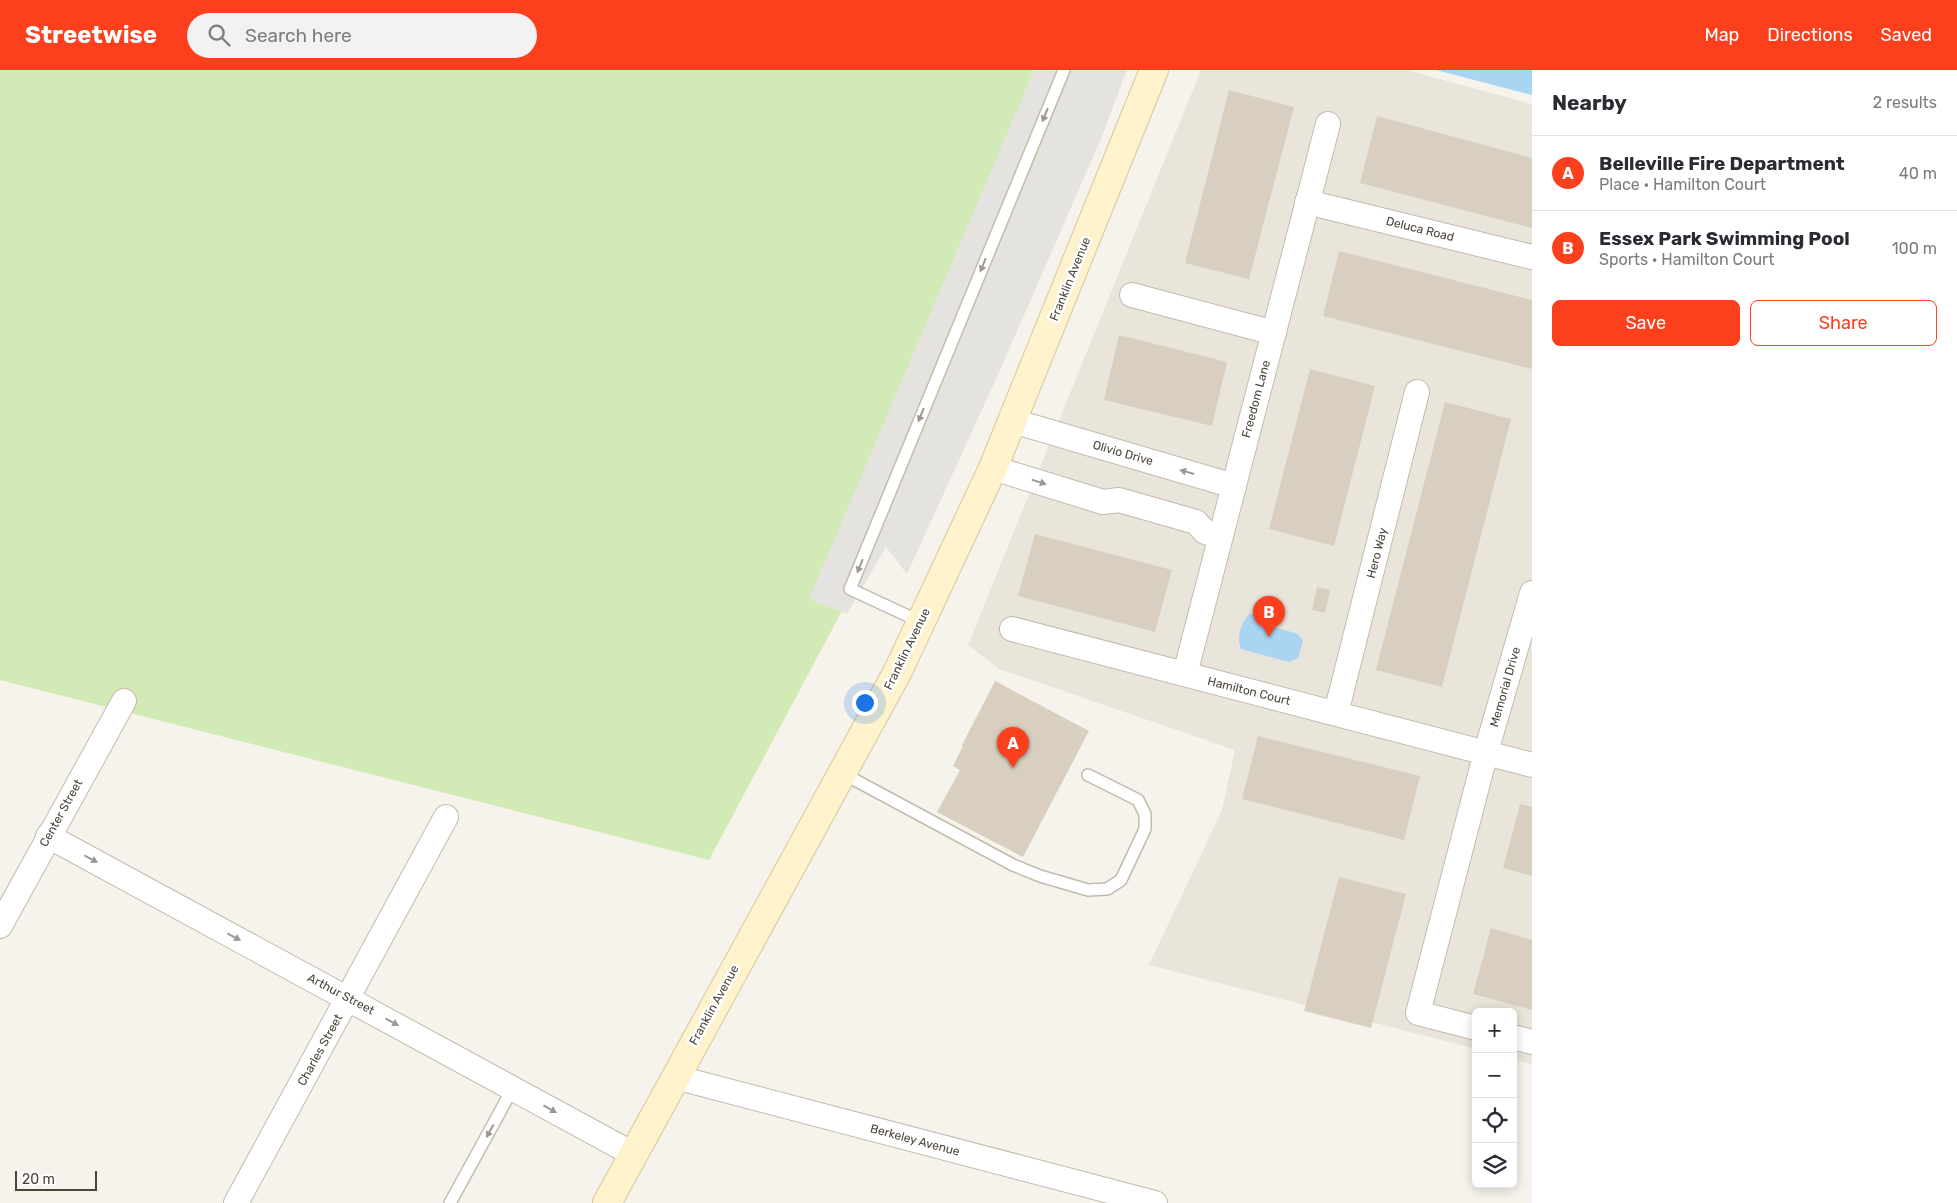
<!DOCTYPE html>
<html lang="en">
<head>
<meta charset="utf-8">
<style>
  :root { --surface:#fff; --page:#f2f2f3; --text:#2b2b33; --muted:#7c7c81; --line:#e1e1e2; --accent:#fc3f1d }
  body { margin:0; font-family:Rubik,sans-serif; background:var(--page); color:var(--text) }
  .controls { position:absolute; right:15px; bottom:15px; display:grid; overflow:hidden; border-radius:8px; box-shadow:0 2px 12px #0003 }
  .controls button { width:45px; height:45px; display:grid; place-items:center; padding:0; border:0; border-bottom:1px solid var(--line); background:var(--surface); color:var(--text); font:25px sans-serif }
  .scale { position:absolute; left:15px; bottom:12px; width:82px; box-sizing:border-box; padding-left:5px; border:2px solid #4b4439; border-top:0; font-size:14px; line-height:18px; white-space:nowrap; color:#4b4439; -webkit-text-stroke:4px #fff; paint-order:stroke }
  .you { position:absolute; left:864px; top:632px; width:18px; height:18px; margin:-12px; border:4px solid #fff; border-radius:50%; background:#1a73e8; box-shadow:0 0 0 8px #1a73e833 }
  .badge { display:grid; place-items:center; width:32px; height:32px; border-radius:50%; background:var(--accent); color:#fff; font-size:16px; font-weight:700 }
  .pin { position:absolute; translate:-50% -41px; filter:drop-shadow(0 1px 2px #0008) }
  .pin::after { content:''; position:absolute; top:26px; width:18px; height:15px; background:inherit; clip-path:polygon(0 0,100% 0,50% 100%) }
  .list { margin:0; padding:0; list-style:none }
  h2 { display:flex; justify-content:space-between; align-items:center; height:65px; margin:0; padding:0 20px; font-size:21px }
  h2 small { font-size:16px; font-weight:400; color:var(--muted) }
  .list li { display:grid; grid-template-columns:32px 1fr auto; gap:15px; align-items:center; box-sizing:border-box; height:75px; padding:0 20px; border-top:1px solid var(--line) }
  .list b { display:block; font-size:19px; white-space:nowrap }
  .list p { margin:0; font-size:16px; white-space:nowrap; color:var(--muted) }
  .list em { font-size:16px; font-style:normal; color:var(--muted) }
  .actions { display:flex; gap:10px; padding:15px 20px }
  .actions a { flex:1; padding:11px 0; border:1px solid var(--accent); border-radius:8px; text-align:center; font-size:18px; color:var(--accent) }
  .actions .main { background:var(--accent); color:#fff }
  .icon { flex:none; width:28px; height:28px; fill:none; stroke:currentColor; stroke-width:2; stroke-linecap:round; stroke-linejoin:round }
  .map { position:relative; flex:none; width:1532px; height:1133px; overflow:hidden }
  header { display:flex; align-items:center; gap:30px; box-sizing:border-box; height:70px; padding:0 25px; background:var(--accent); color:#fff }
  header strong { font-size:24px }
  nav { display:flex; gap:28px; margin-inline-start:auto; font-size:18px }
  .search { width:350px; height:45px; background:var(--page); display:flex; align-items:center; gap:12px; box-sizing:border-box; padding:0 18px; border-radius:28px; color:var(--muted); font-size:19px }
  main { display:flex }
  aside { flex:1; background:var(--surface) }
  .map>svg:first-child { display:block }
  .residential { fill:#eae5da }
  .green { fill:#d2eab5 }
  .parking { fill:#e5e3e0 }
  .water { fill:#a9d4f2 }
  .building { fill:#d8cfc1 }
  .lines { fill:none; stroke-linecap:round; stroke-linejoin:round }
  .service-casing { stroke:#c2bbae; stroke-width:14 }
  .minor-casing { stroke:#c2bbae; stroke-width:26 }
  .secondary-casing { stroke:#d6c79b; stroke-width:30 }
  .service { stroke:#fff; stroke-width:11 }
  .minor { stroke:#fff; stroke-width:24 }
  .secondary { stroke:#fff3cd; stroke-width:28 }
  .oneway { fill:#9c9892 }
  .labels { text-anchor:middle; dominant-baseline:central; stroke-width:5; stroke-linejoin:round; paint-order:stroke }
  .street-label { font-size:12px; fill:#4b4439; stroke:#fff }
</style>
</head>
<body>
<header>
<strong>Streetwise</strong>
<div class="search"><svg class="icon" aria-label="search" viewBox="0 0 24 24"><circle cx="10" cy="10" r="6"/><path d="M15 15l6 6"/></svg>Search here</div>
<nav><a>Map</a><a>Directions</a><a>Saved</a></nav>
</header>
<main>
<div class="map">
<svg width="1532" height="1133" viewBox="0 0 1532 1133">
  <rect width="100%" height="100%" fill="#f6f3ec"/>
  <!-- residential -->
  <path class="residential" d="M1201 0H1406L1532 34V994L1513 989V942H1476V979L1149 895 1222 740 1235 680 999 599 968 575Z"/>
  <!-- green -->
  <path class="green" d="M0 0H1078L913 408 709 790 0 610Z"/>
  <!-- parking -->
  <path class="parking" d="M1034 0H1127L1100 71 1001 298 907 504 886 477 847 544 809 529Z"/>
  <!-- water -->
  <g class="water">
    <path d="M1436 0H1532V25Z"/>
    <path d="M1249 544 1271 549 1274 557 1298 564 1303 571 1298 588 1289 592 1241 579C1236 567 1241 554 1249 544Z"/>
  </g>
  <!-- building -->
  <g class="building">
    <path d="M1229 20 1294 37 1249 209 1185 193Z"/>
    <path d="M1377 46 1532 88V158L1360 113Z"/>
    <path d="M1339 181 1532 230V299L1323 246Z"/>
    <path d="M1119 265 1227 292 1212 356 1104 330Z"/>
    <path d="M1310 299 1375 316 1334 476 1269 459Z"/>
    <path d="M1445 332 1511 349 1442 617 1376 600Z"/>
    <path d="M1035 464 1172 500 1155 562 1018 526Z"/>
    <path d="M1317 517 1330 520 1325 543 1312 540Z"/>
    <path d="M995 611 1089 661 1023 787 937 742 960 700 953 696 963 676 962 675Z"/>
    <path d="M1258 666 1420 706 1404 770 1242 729Z"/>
    <path d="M1520 734 1532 737V806L1503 798Z"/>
    <path d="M1339 807 1406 824 1371 958 1304 941Z"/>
    <path d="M1491 858 1532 870V940L1473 924Z"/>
  </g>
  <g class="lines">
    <defs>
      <g id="service">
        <path d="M921 552 850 519 1064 0"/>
        <path d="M842 703 1013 795 1040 806 1088 820 1107 819 1121 810 1145 759V744L1138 730 1088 705"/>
        <path d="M450 1133 513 1018"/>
      </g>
      <g id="minor">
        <path d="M1307 132 1532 187"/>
        <path d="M1132 225 1274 263"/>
        <path d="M1013 351 1234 416"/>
        <path d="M993 398 1103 432 1119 430 1196 452 1205 462 1221 466"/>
        <path d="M1012 559 1532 695"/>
        <path d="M1185 604 1328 54"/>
        <path d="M1336 643 1417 322"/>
        <path d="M48 766 633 1084"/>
        <path d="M0 856 124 631"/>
        <path d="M1476 958 1418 943 1486 682 1532 523"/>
        <path d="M1513 967 1532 972"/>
        <path d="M675 1007 1155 1133"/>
        <path d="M236 1133 446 747"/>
      </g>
      <path id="secondary" d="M607 1133 898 601 993 398 1154 0"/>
    </defs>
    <!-- service casing -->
    <use href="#service" class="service-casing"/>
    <!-- minor casing -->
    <use href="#minor" class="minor-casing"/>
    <!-- secondary casing -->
    <use href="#secondary" class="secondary-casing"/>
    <!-- service -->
    <use href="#service" class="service"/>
    <!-- minor -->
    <use href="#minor" class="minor"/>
    <!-- secondary -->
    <use href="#secondary" class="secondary"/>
  </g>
  <!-- one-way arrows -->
  <defs><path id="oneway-solid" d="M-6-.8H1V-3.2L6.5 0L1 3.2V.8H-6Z" transform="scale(1.25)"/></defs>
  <g class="oneway">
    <use href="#oneway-solid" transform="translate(1045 45) rotate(112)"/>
    <use href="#oneway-solid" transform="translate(983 195) rotate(112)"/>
    <use href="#oneway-solid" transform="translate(921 345) rotate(112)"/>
    <use href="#oneway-solid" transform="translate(1187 402) rotate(-164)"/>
    <use href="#oneway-solid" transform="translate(1039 412) rotate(17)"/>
    <use href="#oneway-solid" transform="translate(860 496) rotate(112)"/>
    <use href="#oneway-solid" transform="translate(91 789) rotate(28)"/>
    <use href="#oneway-solid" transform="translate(234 867) rotate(28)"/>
    <use href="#oneway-solid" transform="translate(392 952) rotate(29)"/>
    <use href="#oneway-solid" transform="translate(550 1039) rotate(29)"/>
    <use href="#oneway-solid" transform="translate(490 1061) rotate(119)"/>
  </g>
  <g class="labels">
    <!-- street labels -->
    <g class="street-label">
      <text transform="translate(1420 159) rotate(14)">Deluca Road</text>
      <text transform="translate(1070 209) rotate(-68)">Franklin Avenue</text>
      <text transform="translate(1256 329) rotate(-75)">Freedom Lane</text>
      <text transform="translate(1123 383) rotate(16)">Olivio Drive</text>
      <text transform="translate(1377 483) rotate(-76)">Hero Way</text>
      <text transform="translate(907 579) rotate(-64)">Franklin Avenue</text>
      <text transform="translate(1505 617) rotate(-74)">Memorial Drive</text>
      <text transform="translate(1249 621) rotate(14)">Hamilton Court</text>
      <text transform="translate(61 743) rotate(-61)">Center Street</text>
      <text transform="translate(341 924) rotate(28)">Arthur Street</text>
      <text transform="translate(714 935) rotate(-61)">Franklin Avenue</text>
      <text transform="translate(320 980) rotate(-61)">Charles Street</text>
      <text transform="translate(915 1070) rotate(15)">Berkeley Avenue</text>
    </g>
  </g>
</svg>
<div class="controls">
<button>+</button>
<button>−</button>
<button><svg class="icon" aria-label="locate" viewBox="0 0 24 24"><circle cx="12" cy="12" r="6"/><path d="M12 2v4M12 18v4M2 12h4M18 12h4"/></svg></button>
<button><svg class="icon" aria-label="layers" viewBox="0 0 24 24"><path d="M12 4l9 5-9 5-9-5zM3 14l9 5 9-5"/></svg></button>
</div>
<div class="scale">20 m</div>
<div class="you"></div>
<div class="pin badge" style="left:1013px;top:698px">A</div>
<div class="pin badge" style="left:1269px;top:567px">B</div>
</div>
<aside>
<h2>Nearby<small>2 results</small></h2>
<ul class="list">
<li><span class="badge">A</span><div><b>Belleville Fire Department</b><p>Place · Hamilton Court</p></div><em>40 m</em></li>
<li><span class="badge">B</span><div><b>Essex Park Swimming Pool</b><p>Sports · Hamilton Court</p></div><em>100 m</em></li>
</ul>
<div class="actions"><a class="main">Save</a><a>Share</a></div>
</aside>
</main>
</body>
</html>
